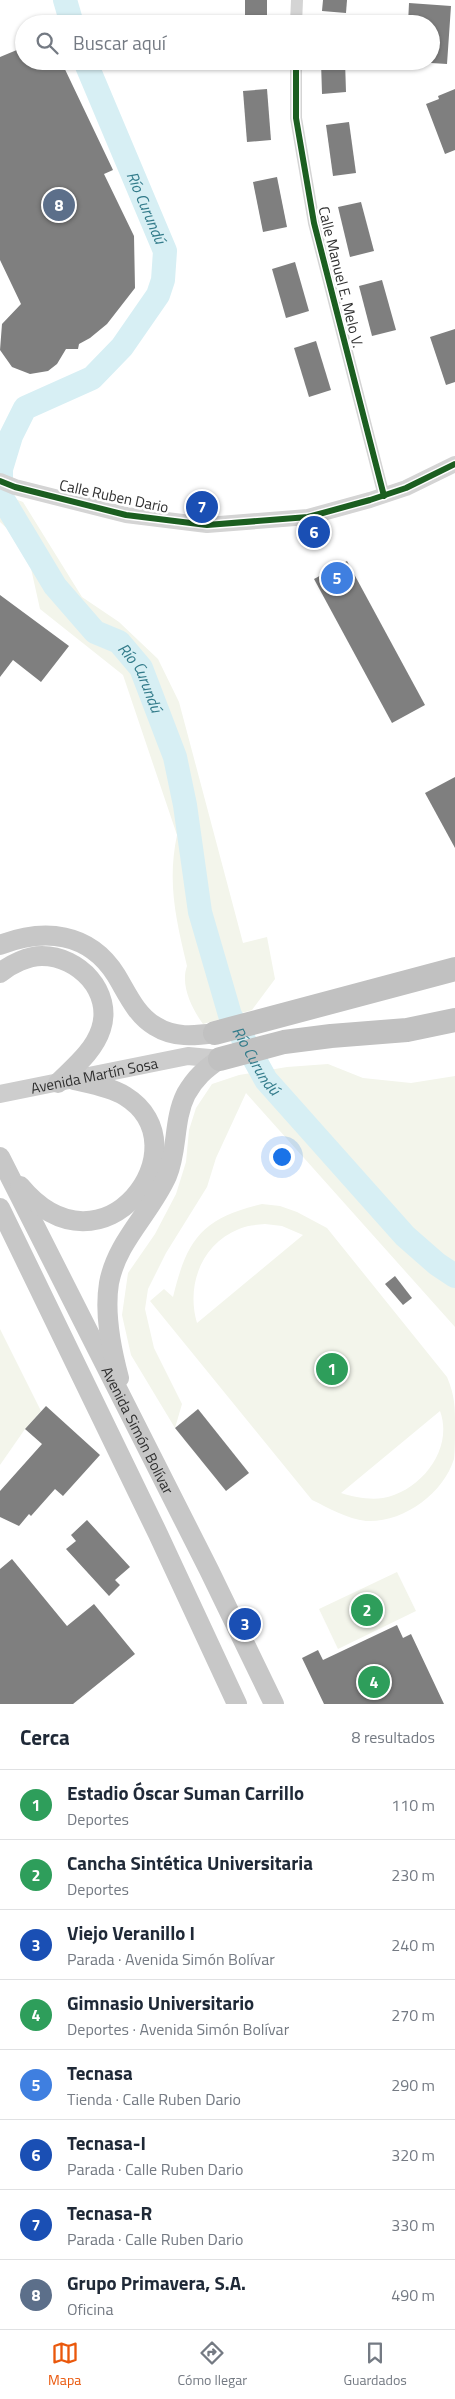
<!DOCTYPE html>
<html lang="es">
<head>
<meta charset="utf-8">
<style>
  :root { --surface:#fff; --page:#f6f6f7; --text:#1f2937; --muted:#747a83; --line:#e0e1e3; --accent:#ea580c }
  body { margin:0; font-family:"Titillium Web",sans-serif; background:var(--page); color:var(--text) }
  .you { position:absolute; left:281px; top:1156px; width:18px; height:18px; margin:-12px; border:4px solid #fff; border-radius:50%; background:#1a73e8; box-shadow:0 0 0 8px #1a73e833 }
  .badge { display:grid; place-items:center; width:32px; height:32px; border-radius:50%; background:var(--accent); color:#fff; font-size:16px; font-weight:700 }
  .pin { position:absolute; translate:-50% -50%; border:2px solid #fff; box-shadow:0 1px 5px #0006 }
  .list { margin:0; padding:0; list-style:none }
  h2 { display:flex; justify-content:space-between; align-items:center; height:65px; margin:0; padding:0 20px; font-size:21px }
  h2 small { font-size:16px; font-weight:400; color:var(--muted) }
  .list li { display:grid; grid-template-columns:32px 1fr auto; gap:15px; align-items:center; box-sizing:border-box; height:70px; padding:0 20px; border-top:1px solid var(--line) }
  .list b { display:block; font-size:19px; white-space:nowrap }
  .list p { margin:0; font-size:16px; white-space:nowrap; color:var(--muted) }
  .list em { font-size:16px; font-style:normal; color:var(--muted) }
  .icon { flex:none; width:28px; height:28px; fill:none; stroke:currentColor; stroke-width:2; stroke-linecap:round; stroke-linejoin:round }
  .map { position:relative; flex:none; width:455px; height:1704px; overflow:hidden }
  .search { position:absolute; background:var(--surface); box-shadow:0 1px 4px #0004; left:15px; right:15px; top:15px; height:55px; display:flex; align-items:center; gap:12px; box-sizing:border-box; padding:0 18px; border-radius:28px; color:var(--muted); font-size:19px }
  .sheet { height:625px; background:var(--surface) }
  nav { display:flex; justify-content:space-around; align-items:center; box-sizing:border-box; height:70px; border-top:1px solid var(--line); background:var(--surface); font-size:14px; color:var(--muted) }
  nav a { display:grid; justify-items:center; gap:2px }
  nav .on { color:var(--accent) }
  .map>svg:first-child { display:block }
  .green { fill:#f3f5eb; fill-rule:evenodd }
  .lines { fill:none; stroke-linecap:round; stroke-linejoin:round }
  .river { stroke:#d7eff4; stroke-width:24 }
  .building { fill:#7f7f7f }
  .minor { stroke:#d4d4d4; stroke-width:12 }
  .tertiary { stroke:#d4d4d4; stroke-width:16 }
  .secondary { stroke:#cdcdcd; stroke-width:18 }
  .primary { stroke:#c7c7c7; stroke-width:20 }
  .motorway { stroke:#c1c1c1; stroke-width:24 }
  .cycleway-casing { stroke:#fff; stroke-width:9 }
  .cycleway { stroke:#1b5e20; stroke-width:6 }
  .labels { text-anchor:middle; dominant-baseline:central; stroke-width:5; stroke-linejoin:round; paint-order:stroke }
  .street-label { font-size:15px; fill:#2f2f2f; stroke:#fff }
  .water-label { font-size:16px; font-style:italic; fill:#327b8a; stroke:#fff }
</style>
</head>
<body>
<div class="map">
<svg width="455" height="1704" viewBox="0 0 455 1704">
  <rect width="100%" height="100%" fill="#fff"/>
  <!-- green -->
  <g class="green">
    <path d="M0 493 23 502 82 597 119 622 158 659 179 702 243 943 267 937 275 979 252 1010 203 1024C192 1009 180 985 187 966 176 919 167 883 177 835L123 675 40 609 26 546 0 522Z"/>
    <path d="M328 1064 363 1078 411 1083 455 1076V1327L246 1093 216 1158 207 1187 166 1253 148 1289 145 1309 154 1348 182 1404 175 1428 131 1355 122 1315 128 1273 155 1234 176 1194 186 1162 189 1130 196 1108 212 1084 239 1075 287 1067Z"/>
    <path d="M262 1204 280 1206 297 1212 327 1228 447 1377C455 1396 455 1407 455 1428 455 1438 455 1450 454 1459 443 1494 403 1523 366 1521 347 1519 329 1508 312 1500L150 1301 164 1289 173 1297C187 1239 202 1218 262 1204ZM265 1224 282 1226 303 1235 197 1323C186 1286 201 1244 239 1229 247 1225 257 1225 265 1224ZM440 1411C454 1449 421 1491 383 1498 369 1500 354 1497 341 1493Z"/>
    <path d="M0 1329 41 1411 25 1429 0 1465Z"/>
    <path d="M397 1572 416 1611 338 1649 319 1609Z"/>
  </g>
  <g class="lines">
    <!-- river -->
    <g class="river">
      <path d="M65 0 72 24"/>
      <path id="s1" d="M85 61 165 251 163 280 158 295 122 347 92 378 25 408 11 436 1 469V496L55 586 95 632 119 642 141 668 175 757 185 805 200 912 230 1015 266 1080 405 1236 437 1264 455 1276"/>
    </g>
  </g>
  <!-- building -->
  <g class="building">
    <rect x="245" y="0" width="22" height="24"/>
    <path d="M323 0H347L346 13 322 11Z"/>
    <path d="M409 3 451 6 447 64 431 63V24H408Z"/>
    <path d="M24 47V61H61L113 170 104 174 134 236 135 288 107 324 90 338 79 344 78 349H66L57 364 48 371 30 374 12 367 0 350 2 324 21 304 0 260V57Z"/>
    <path d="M321 61H345L346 92 322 94Z"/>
    <path d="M267 89 271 140 247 142 243 91Z"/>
    <path d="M455 89V150L445 154 426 104 439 99 438 96Z"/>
    <path d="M349 122 356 173 333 176 326 125Z"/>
    <path d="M277 177 287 227 263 232 253 182Z"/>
    <path d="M361 202 374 251 350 257 338 207Z"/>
    <path d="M295 262 309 311 286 318 272 269Z"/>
    <path d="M382 280 396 330 372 336 359 286Z"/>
    <path d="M455 329V382L446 385 430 337Z"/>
    <path d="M316 341 331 390 309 397 294 348Z"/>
    <path d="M347 561 425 705 392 723 314 579Z"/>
    <path d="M0 595 69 646 41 682 13 660 0 677Z"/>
    <path d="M455 777V848L425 793Z"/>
    <path d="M395 1276 412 1298 403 1305 385 1284Z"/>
    <path d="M46 1406 100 1455 63 1496 55 1489 31 1516 29 1514 19 1526 0 1517V1491L42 1444 25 1429Z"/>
    <path d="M198 1409 249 1473 226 1491 175 1428Z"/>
    <path d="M87 1520 130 1567 115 1580 120 1585 109 1596 66 1549 76 1541 71 1535Z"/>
    <path d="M12 1559 67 1626 94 1604 135 1654 73 1704H0V1569Z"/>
    <path d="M397 1625 403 1638 411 1634 444 1704H324L302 1658 318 1650 323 1660Z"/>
  </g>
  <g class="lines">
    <!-- minor -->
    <g class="minor">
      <path d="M296 24 297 0"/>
      <path d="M296 61V118L314 223 384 496"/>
    </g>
    <!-- tertiary -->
    <path class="tertiary" d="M0 481 15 487 126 515 207 525 308 517 370 500 406 488 455 464"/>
    <!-- secondary -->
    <path class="secondary" id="s2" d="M0 1094 188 1056 220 1059"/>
    <!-- primary -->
    <g class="primary">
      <path d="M0 945C44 928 89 932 116 975 127 993 136 1015 155 1026 174 1038 194 1036 215 1033"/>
      <path d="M0 973C11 964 28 956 42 956 79 956 113 992 101 1029 94 1051 74 1067 58 1083"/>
      <path id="s3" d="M0 1157 209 1570 274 1704"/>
      <path d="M20 1186C103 1286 206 1146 125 1096 110 1087 91 1084 74 1080"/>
      <path d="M0 1208 158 1534 237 1704"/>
      <path d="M119 1378C111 1348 104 1314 109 1283 117 1241 150 1214 167 1176 178 1150 173 1120 186 1094 195 1078 205 1069 220 1059"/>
    </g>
    <!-- motorway -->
    <g class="motorway">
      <path d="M215 1033 455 969"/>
      <path d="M220 1059 284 1042 331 1036 407 1030 455 1020"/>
    </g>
    <defs>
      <g id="cycleway">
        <path d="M296 61V118L314 223 384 496"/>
        <path d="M0 481 15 487 126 515 207 525 308 517 370 500 406 488 455 464"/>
      </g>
    </defs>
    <!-- cycleway casing -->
    <use href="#cycleway" class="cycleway-casing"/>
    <!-- cycleway -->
    <use href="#cycleway" class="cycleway"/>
  </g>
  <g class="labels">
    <!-- street labels -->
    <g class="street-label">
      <text transform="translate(341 277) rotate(76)">Calle Manuel E. Melo V.</text>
      <text transform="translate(114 496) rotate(12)">Calle Ruben Dario</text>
      <text stroke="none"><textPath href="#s2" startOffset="96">Avenida Martín Sosa</textPath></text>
      <text stroke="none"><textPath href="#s3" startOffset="306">Avenida Simón Bolívar</textPath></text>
    </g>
    <!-- water labels -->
    <g class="water-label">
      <text stroke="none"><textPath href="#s1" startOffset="159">Río Curundú</textPath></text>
      <text stroke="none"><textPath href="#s1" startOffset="758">Río Curundú</textPath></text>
      <text stroke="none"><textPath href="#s1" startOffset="1162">Río Curundú</textPath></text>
    </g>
  </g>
</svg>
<div class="you"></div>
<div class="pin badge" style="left:332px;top:1369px;background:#2e9e5b">1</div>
<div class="pin badge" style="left:367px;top:1610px;background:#2e9e5b">2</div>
<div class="pin badge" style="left:245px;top:1624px;background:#1a4fb4">3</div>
<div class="pin badge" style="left:374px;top:1682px;background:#2e9e5b">4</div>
<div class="pin badge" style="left:337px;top:578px;background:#3f7fe0">5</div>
<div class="pin badge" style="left:314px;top:532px;background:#1a4fb4">6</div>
<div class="pin badge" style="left:202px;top:507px;background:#1a4fb4">7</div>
<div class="pin badge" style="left:59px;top:205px;background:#5c6f8a">8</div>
<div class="search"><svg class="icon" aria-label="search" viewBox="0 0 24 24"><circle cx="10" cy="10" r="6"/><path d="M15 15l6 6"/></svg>Buscar aquí</div>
</div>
<section class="sheet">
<h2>Cerca<small>8 resultados</small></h2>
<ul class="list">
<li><span class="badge" style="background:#2e9e5b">1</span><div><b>Estadio Óscar Suman Carrillo</b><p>Deportes</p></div><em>110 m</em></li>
<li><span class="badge" style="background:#2e9e5b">2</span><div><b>Cancha Sintética Universitaria</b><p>Deportes</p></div><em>230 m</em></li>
<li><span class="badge" style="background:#1a4fb4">3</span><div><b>Viejo Veranillo I</b><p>Parada · Avenida Simón Bolívar</p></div><em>240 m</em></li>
<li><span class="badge" style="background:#2e9e5b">4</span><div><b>Gimnasio Universitario</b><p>Deportes · Avenida Simón Bolívar</p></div><em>270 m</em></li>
<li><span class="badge" style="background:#3f7fe0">5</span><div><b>Tecnasa</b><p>Tienda · Calle Ruben Dario</p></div><em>290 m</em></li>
<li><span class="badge" style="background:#1a4fb4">6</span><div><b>Tecnasa-I</b><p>Parada · Calle Ruben Dario</p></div><em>320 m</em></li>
<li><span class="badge" style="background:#1a4fb4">7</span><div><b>Tecnasa-R</b><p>Parada · Calle Ruben Dario</p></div><em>330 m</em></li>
<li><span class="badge" style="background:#5c6f8a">8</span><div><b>Grupo Primavera, S.A.</b><p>Oficina</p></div><em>490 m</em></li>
</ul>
</section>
<nav>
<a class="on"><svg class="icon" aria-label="map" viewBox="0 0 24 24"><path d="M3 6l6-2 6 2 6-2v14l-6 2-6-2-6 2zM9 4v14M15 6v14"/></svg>Mapa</a>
<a><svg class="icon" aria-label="directions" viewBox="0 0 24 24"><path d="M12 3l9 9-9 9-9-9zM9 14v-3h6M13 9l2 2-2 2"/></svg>Cómo llegar</a>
<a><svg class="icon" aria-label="saved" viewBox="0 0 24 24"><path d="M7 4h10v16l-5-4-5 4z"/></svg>Guardados</a>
</nav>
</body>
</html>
